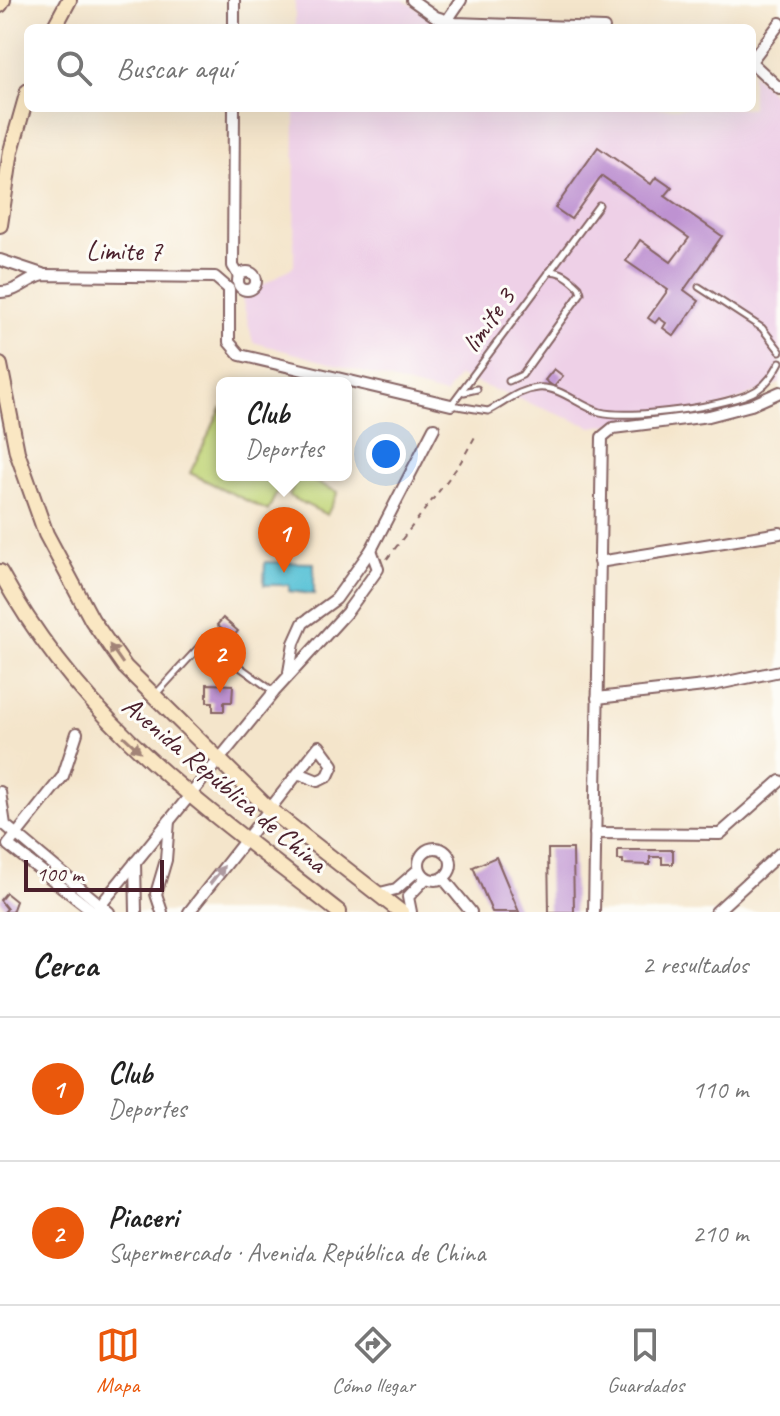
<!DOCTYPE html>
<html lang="es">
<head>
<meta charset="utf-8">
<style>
  :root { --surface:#fff; --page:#f6f6f6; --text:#222; --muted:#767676; --line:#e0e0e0; --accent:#ea580c }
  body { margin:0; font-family:Caveat,sans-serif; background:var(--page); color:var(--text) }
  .scale { position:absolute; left:24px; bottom:20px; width:140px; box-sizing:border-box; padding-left:8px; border:4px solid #4a1f2b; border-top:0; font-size:22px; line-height:28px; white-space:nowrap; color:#4a1f2b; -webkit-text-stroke:6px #fdfcf7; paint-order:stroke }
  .you { position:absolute; left:386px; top:454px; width:28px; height:28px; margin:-20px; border:6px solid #fff; border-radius:50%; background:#1a73e8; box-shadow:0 0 0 12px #1a73e833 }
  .badge { display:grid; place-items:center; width:52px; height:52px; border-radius:50%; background:var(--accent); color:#fff; font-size:26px; font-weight:700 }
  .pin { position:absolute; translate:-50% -66px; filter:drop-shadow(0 2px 4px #0008) }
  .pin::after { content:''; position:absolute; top:42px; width:28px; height:24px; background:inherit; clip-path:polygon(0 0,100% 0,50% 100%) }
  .popup { position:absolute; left:216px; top:377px; width:136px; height:104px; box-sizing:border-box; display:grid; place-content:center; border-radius:12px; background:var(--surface); filter:drop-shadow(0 2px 6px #0005); font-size:26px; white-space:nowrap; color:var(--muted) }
  .popup b { font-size:30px; color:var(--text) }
  .popup::after { content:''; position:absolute; left:50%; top:100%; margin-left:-16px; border:16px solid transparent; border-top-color:var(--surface) }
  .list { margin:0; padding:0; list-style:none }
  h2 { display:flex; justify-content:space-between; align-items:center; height:104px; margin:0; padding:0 32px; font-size:34px }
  h2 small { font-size:26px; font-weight:400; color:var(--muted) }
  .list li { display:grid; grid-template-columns:52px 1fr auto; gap:24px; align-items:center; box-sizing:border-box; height:144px; padding:0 32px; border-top:2px solid var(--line) }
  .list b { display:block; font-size:30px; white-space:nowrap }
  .list p { margin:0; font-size:26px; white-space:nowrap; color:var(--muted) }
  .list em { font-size:26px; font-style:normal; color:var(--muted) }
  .icon { flex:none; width:44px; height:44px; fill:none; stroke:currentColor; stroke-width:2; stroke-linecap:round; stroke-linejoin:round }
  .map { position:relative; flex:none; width:780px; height:912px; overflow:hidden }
  .search { position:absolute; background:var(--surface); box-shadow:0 8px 32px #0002; left:24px; right:24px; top:24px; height:88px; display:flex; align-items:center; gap:20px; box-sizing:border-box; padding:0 28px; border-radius:12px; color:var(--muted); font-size:30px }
  .sheet { height:392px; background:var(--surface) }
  nav { display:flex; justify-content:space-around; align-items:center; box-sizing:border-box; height:112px; border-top:2px solid var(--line); background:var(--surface); font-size:22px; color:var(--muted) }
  nav a { display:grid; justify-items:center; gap:4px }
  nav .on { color:var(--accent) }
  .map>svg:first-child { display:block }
  .built { fill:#eed0e7 }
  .green { fill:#c1d578; stroke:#867a52; stroke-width:2 }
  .water { fill:#5ac3d7; stroke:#527181; stroke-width:2 }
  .building { fill:#be92d1 }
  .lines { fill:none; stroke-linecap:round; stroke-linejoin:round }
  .lane-casing { stroke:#866463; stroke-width:9 }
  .street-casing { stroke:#866463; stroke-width:14 }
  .secondary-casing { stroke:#866463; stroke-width:18 }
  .path { stroke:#866463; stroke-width:2; stroke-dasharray:6 6; stroke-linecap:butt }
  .lane { stroke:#fff; stroke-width:5 }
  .street { stroke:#fff; stroke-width:10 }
  .secondary { stroke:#fae7c3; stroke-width:14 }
  .oneway { fill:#a28377 }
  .oneway2 { fill:#ae9aa0 }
  .labels { text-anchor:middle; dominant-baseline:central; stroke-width:6; stroke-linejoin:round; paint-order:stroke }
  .street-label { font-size:28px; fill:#4a1f2b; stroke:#fdfcf7 }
</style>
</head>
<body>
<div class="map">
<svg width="780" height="912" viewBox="0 0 780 912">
  <rect width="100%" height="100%" fill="#fdfcf7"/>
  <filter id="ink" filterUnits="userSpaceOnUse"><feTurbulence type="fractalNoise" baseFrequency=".0125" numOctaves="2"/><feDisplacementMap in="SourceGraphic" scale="16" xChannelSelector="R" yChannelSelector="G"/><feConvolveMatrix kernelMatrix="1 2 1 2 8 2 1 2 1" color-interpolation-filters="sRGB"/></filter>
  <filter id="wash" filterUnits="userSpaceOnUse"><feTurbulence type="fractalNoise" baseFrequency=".006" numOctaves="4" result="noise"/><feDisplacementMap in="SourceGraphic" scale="32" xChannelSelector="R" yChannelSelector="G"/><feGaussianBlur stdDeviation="1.8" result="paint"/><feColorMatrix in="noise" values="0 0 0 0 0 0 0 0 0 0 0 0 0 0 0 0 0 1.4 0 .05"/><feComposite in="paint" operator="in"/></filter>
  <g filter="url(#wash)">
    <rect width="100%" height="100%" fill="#f4e5cb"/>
    <!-- built -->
    <g class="built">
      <path d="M295 0H403L450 28H295Z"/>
      <path d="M752 72 780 101V383L719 408 592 427 458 376 445 395 253 342 242 298 294 266 295 108H752Z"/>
    </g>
    <!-- green -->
    <g class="green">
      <path d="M222 407V475H285L268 511 190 473Z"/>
      <path d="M299 475 338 492 327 515 289 496Z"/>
    </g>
    <!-- water -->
    <path class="water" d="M265 562 314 563V594L289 591V585H264Z"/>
    <g id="blocks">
      <!-- building -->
      <g class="building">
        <path d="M598 147 651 184 656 177 672 188 665 196 722 236 684 290 699 301 674 336 663 328 666 323 659 318 655 323 648 318 668 290 626 261 640 240 671 262 689 238 602 176 571 219 555 208Z"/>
        <path d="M554 369 563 376 554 387 545 380Z"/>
        <path d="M223 618 238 631 232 638 217 625Z"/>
        <path d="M207 684 233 685 232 702H224V711H213V702H207Z"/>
        <path d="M548 849H573L574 912H549Z"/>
        <path d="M618 850H673V864H662V857H650V865L623 864V860H618Z"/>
        <path d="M496 857 519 912H492L473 867Z"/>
        <path d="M6 893 16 901 12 912H4L7 909 0 900Z"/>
      </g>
    </g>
  </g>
  <g filter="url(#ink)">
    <use href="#blocks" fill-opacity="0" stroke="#866463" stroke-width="2"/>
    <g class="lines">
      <defs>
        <g id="lane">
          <path d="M599 205 451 405 488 411C505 403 517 390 538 388 560 386 579 406 600 412 630 420 731 406 757 390 768 383 774 373 780 362"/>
          <path d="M699 287 762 328 780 351"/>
          <path d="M509 381 522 375 581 293 579 287C571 279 560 269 549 272"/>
          <path d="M464 392 477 389"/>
          <path d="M156 694 201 645 208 644 273 691"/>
        </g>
        <g id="street">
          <path d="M412 0 436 17 455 23 604 28"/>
          <path d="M446 22 461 0"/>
          <path d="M234 28V0"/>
          <path d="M752 60 780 23"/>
          <path d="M752 63 780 89"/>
          <path d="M234 108 233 266 239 276"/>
          <path d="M0 260 42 274"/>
          <circle cx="247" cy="281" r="9"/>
          <path d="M0 292C17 293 28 278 44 275L215 277 229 289V342L240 355 451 405"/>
          <path d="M599 562 780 533"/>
          <path d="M289 672 294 643 303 623 336 599 371 550 434 428"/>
          <path d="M597 698 713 685 780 671"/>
          <path d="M77 733 63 776 8 845 94 912"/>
          <path d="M0 792 5 825 109 912"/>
          <path d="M595 833 720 834 780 781"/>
          <circle cx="435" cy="864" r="16"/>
          <path d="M135 862 136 912"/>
          <path d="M443 878 471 912"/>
          <path d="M380 893 396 889 419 869"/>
          <path d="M95 912 274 692 347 612 378 569 371 550"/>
          <path d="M162 912 156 894 166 860 169 821"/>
          <path d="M189 912 298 773 318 781 328 776 333 765 319 746 298 773"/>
          <path d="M411 912 408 897 426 878"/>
          <path d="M594 912 602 437 613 428 709 416 751 405 780 392"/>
          <path d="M716 912 780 853"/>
        </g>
        <g id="secondary">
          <path d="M0 5 3 0"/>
          <path d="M54 28 69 0"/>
          <path d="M0 225 11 151 28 91"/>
          <path d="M0 365 17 452 46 534 92 620 125 667 269 809 401 912"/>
          <path d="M0 572C85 727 204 806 339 912"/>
        </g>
      </defs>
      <!-- lane casing -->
      <use href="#lane" class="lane-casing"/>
      <!-- street casing -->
      <use href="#street" class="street-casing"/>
      <!-- secondary casing -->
      <use href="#secondary" class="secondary-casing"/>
      <!-- path -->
      <path class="path" d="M387 559 459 465 476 435"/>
      <!-- lane -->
      <use href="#lane" class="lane"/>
      <!-- street -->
      <use href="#street" class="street"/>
      <!-- secondary -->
      <use href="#secondary" class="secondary"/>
    </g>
    <!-- one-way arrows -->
    <defs><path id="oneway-solid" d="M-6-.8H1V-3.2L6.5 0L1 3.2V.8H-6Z" transform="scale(2)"/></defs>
    <g class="oneway">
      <use href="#oneway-solid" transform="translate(116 654) rotate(-125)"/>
      <use href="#oneway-solid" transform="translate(132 744) rotate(43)"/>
    </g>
    <use class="oneway2" href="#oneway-solid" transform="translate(217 875) rotate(-52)"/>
  </g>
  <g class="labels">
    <!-- street labels -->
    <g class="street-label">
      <text x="124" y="250">Limite 7</text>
      <text transform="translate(488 320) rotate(-55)">limite 3</text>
      <text transform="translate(225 784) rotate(40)">Avenida República de China</text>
    </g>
  </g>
</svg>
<div class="scale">100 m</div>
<div class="you"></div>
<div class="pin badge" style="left:284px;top:573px">1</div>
<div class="popup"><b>Club</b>Deportes</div>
<div class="pin badge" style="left:220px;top:693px">2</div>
<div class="search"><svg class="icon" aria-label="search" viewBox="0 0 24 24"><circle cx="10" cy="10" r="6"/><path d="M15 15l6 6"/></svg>Buscar aquí</div>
</div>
<section class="sheet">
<h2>Cerca<small>2 resultados</small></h2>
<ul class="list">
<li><span class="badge">1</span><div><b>Club</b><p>Deportes</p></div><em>110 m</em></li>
<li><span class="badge">2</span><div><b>Piaceri</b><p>Supermercado · Avenida República de China</p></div><em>210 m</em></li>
</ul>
</section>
<nav>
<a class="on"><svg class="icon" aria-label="map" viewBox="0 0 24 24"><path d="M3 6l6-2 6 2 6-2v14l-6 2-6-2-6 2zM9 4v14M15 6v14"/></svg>Mapa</a>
<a><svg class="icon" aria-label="directions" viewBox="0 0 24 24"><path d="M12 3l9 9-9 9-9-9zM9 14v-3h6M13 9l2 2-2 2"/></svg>Cómo llegar</a>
<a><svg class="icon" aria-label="saved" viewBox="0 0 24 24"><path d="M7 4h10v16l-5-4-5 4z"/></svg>Guardados</a>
</nav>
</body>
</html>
